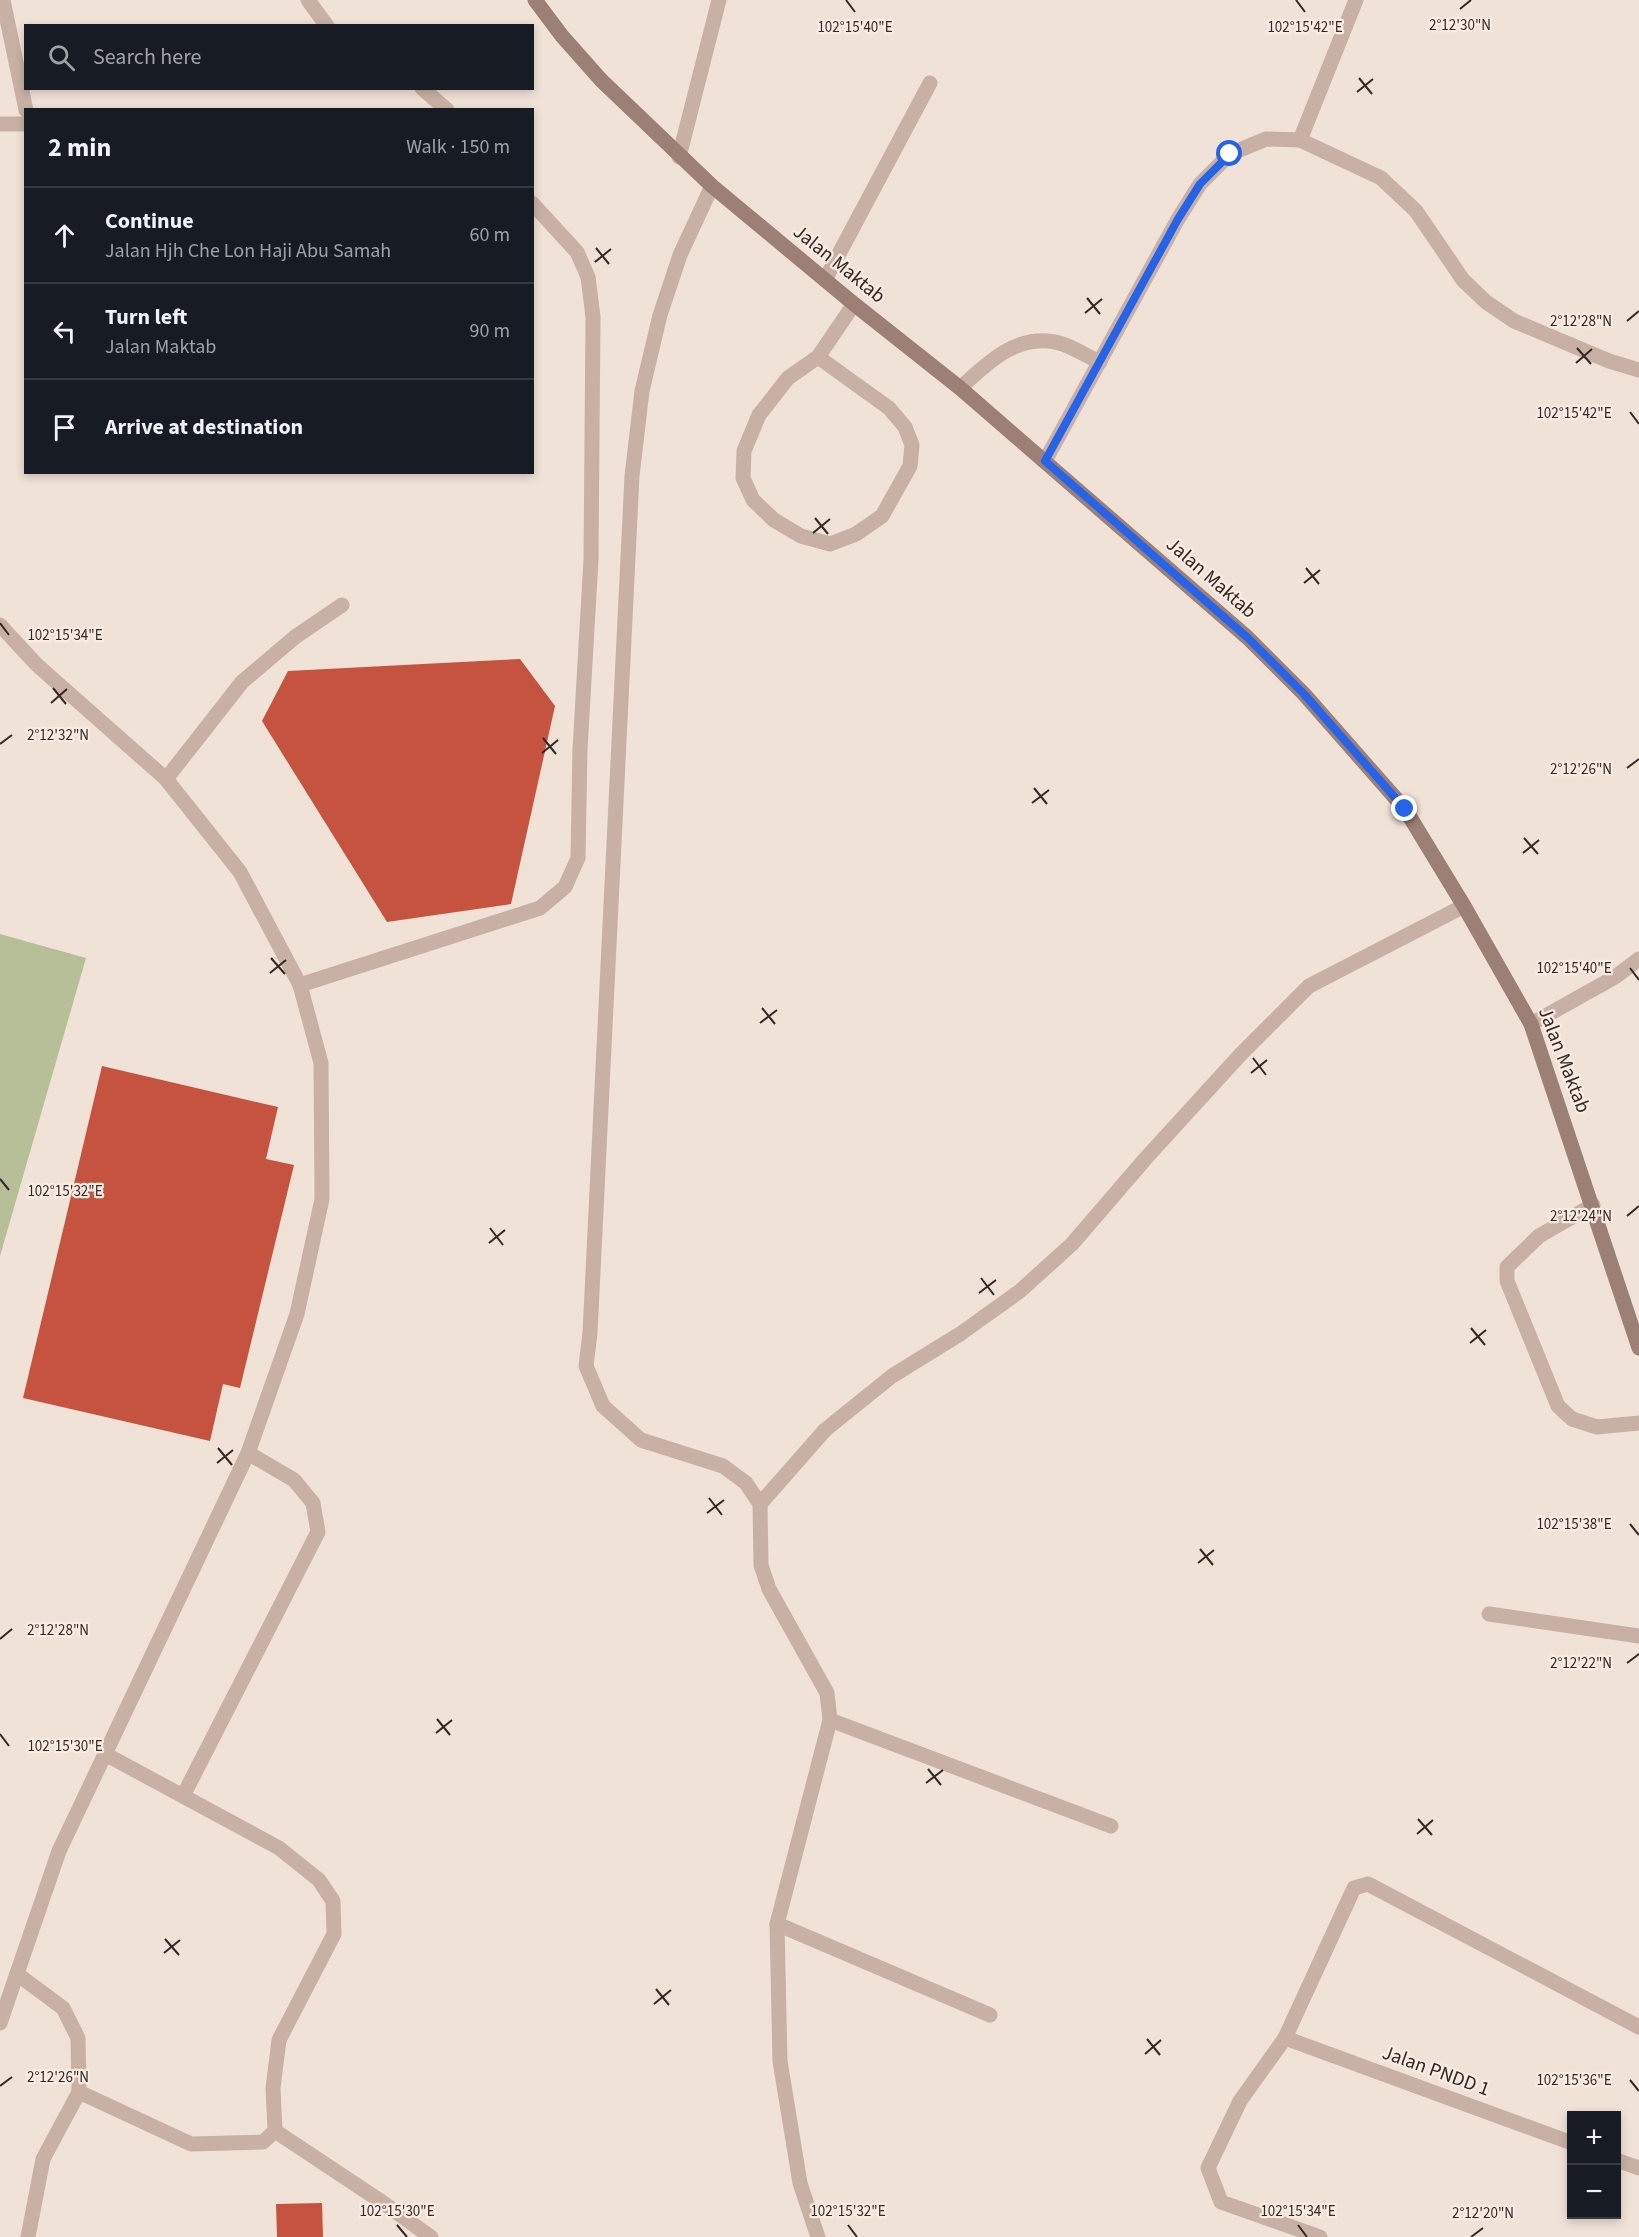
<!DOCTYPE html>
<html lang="en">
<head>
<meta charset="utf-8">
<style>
  :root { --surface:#171b24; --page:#242831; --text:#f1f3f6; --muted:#9ea1a6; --line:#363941 }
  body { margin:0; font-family:"Source Sans 3",sans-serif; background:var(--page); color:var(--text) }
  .controls { position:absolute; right:18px; bottom:18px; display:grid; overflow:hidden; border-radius:0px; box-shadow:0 3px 9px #0003 }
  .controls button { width:54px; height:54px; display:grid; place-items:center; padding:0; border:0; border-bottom:2px solid var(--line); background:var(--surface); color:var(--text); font:30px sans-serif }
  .stop { position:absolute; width:18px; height:18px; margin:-14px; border:4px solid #2563eb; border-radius:50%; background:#fff }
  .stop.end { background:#2563eb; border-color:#fff; box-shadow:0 2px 6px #0008 }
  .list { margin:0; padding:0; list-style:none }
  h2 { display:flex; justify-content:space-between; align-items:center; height:78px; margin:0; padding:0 24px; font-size:26px }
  h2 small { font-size:20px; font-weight:400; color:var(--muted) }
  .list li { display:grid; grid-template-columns:39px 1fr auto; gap:18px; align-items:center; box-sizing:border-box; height:96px; padding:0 24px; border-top:2px solid var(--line) }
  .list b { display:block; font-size:22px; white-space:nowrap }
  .list p { margin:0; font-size:20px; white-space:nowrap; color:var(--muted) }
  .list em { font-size:20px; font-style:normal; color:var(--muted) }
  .icon { flex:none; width:33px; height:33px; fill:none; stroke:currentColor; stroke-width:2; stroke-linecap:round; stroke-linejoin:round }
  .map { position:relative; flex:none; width:1639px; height:2237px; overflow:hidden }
  .search { position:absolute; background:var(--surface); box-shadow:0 3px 9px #0003; left:24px; top:24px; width:510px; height:66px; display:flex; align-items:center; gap:15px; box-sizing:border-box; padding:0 21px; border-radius:0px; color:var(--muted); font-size:22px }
  .panel { position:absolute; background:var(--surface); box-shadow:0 3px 9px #0003; left:24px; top:108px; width:510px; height:366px; border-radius:0px }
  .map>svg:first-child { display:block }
  .green { fill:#b6bf98 }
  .building { fill:#c65340 }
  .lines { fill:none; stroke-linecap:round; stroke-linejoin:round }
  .service { stroke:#c8b1a4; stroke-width:15 }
  .minor { stroke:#c8b1a4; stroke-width:15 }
  .secondary { stroke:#9c7f75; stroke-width:15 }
  .route { stroke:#2563eb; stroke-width:8 }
  .ticks { fill:none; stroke:#342825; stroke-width:2 }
  .labels { text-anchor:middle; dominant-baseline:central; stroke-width:4.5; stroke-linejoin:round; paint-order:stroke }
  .street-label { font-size:20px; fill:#342825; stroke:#f9ede3 }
  .ticks-label { font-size:15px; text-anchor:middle; fill:#342825; stroke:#f9ede3; stroke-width:4.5; stroke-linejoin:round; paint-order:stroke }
</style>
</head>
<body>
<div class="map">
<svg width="1639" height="2237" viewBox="0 0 1639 2237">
  <rect width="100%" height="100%" fill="#f1e2d7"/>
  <!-- green -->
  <path class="green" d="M0 934 86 958 0 1256Z"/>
  <!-- building -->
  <g class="building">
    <path d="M520 659 555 706 511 904 387 922 262 721 288 671Z"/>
    <path d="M102 1066 278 1107 266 1159 294 1165 240 1388 223 1384 210 1441 23 1398Z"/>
    <path d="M322 2203 323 2237H277L276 2204Z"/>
  </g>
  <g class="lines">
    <!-- service -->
    <g class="service">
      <path d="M3 0 26 110"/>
      <path d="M308 0 327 26"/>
      <path d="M422 88 447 110"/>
      <path d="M0 124H26"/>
      <path d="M818 357 889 408 905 427 912 445 910 466 882 516 856 534 830 544 801 536 774 520 753 500 743 478 744 451 759 415 788 378 818 357 854 304"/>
      <path d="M0 625 37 665 166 779 240 872 300 985 321 1063 322 1199 297 1314 248 1453 59 1851 0 2023"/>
      <path d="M166 779 242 682 295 637 342 605"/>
      <path d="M300 985 540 908 565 887 578 858 580 749 591 560 593 317 588 277 577 252 532 203"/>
      <path d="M1531 1024 1615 977 1639 959"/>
      <path d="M1593 1205 1539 1236 1507 1267V1281L1558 1406 1572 1419 1597 1427 1639 1423"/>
      <path d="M1489 1614 1639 1636"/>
      <path d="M183 1796 318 1532 313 1503 294 1480 248 1453"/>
      <path d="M777 1924 990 2015"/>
      <path d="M17 1974 63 2008 78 2038 79 2092 43 2159 28 2237"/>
      <path d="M79 2092 191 2144 263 2142 275 2131 273 2088 279 2040 334 1934 333 1901 319 1880 279 1848 105 1754"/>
      <path d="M275 2131 382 2202 431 2237"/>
      <path d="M1320 2237 1221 2202 1208 2168 1240 2101 1285 2038 1354 1888 1368 1884 1639 2027"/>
    </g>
    <!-- minor -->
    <g class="minor">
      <path d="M1300 140 1356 0"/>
      <path d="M679 157 719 0"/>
      <path d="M712 186 680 255 660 315 642 391 632 476 590 1333 586 1366 603 1406 641 1440 723 1466 746 1483 760 1504 761 1565 769 1589 827 1693 830 1720 777 1924 780 2061 800 2183 818 2237"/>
      <path d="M825 280 930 83"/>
      <path d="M960 388C986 365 1011 338 1048 341 1066 342 1084 355 1100 362"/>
      <path d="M1045 461 1178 219 1200 184 1230 154 1266 139 1300 140 1381 178 1416 211 1463 280 1486 302 1514 321 1609 361 1639 370"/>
      <path d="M760 1504 825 1430 892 1376 960 1334 1020 1291 1072 1244 1146 1158 1241 1054 1309 986 1464 906"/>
      <path d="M830 1720 1111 1826"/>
      <path d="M1285 2038 1572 2143"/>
      <path d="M1616 2160 1639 2168"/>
    </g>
    <!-- secondary -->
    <path class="secondary" d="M535 0 562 36 601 80 712 186 854 304 960 388 1248 638 1304 694 1405 809 1464 906 1531 1024 1639 1348"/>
  </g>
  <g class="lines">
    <!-- route -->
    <path class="route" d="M1230 154 1200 184 1178 219 1045 461 1248 638 1304 694 1405 809"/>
  </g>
  <!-- ticks -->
  <path class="ticks" d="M846 0 855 12M1296 0 1305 12M1460 9 1471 0M1359 78 1372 94M1357 92 1373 79M596 248 609 264M595 262 611 249M1087 298 1100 314M1085 313 1102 299M1627 321 1639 311M1577 348 1591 364M1576 363 1592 349M1630 412 1639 424M815 518 828 534M813 533 830 519M1306 568 1319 584M1304 583 1320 570M0 623 9 635M53 688 66 704M51 703 67 689M543 738 556 754M0 744 12 735M542 753 558 740M1627 768 1639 759M1034 788 1047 804M1032 803 1049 790M1524 838 1538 854M1523 853 1539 840M271 958 285 974M1630 968 1639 980M270 973 286 960M762 1008 775 1024M760 1023 777 1010M1253 1058 1266 1075M1251 1073 1267 1060M0 1179 9 1190M1627 1216 1639 1206M490 1228 503 1245M489 1243 505 1230M981 1278 994 1295M979 1293 996 1280M1471 1328 1485 1345M1470 1343 1486 1330M218 1448 232 1465M217 1463 233 1450M709 1498 722 1515M707 1513 724 1500M1630 1524 1639 1535M1200 1549 1213 1565M1198 1563 1214 1550M0 1639 12 1629M1627 1663 1639 1654M437 1719 450 1735M436 1733 452 1720M0 1734 9 1746M928 1769 941 1785M926 1783 943 1770M1418 1819 1432 1835M1417 1834 1433 1820M165 1939 179 1955M164 1953 180 1940M656 1989 669 2005M654 2004 671 1990M1147 2039 1160 2055M1145 2054 1161 2040M1630 2080 1639 2091M0 2086 12 2077M397 2225 407 2237M848 2225 857 2237M1298 2225 1307 2237M1471 2237 1483 2228"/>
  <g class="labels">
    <!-- street labels -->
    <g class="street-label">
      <text transform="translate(839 264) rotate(39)">Jalan Maktab</text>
      <text transform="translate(1211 578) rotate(41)">Jalan Maktab</text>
      <text transform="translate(1564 1060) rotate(69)">Jalan Maktab</text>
      <text transform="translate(1436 2071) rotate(20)">Jalan PNDD 1</text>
    </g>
  </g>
  <g class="ticks-label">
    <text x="1460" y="30">2°12'30"N</text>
    <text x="855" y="32">102°15'40"E</text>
    <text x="1305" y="32">102°15'42"E</text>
    <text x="1581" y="326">2°12'28"N</text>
    <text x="1574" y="418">102°15'42"E</text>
    <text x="65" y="640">102°15'34"E</text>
    <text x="58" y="740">2°12'32"N</text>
    <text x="1581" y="774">2°12'26"N</text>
    <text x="1574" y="973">102°15'40"E</text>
    <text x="65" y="1196">102°15'32"E</text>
    <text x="1581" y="1221">2°12'24"N</text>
    <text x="1574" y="1529">102°15'38"E</text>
    <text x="58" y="1635">2°12'28"N</text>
    <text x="1581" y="1668">2°12'22"N</text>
    <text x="65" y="1751">102°15'30"E</text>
    <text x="58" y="2082">2°12'26"N</text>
    <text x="1574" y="2085">102°15'36"E</text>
    <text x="397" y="2216">102°15'30"E</text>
    <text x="848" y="2216">102°15'32"E</text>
    <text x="1298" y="2216">102°15'34"E</text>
    <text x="1483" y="2218">2°12'20"N</text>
  </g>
</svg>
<div class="controls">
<button>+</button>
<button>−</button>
</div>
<div class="stop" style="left:1230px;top:154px"></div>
<div class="stop end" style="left:1405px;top:809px"></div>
<div class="search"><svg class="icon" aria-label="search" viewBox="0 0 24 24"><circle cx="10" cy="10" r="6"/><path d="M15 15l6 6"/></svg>Search here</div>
<section class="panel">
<h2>2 min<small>Walk · 150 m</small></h2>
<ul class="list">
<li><svg class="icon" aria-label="ahead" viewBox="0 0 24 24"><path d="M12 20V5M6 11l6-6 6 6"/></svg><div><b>Continue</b><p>Jalan Hjh Che Lon Haji Abu Samah</p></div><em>60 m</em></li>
<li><svg class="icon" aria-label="left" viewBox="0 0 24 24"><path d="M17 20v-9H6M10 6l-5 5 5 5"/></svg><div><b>Turn left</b><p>Jalan Maktab</p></div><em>90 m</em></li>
<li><svg class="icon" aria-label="arrive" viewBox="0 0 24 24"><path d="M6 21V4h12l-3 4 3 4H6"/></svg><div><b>Arrive at destination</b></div></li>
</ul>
</section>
</div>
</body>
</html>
